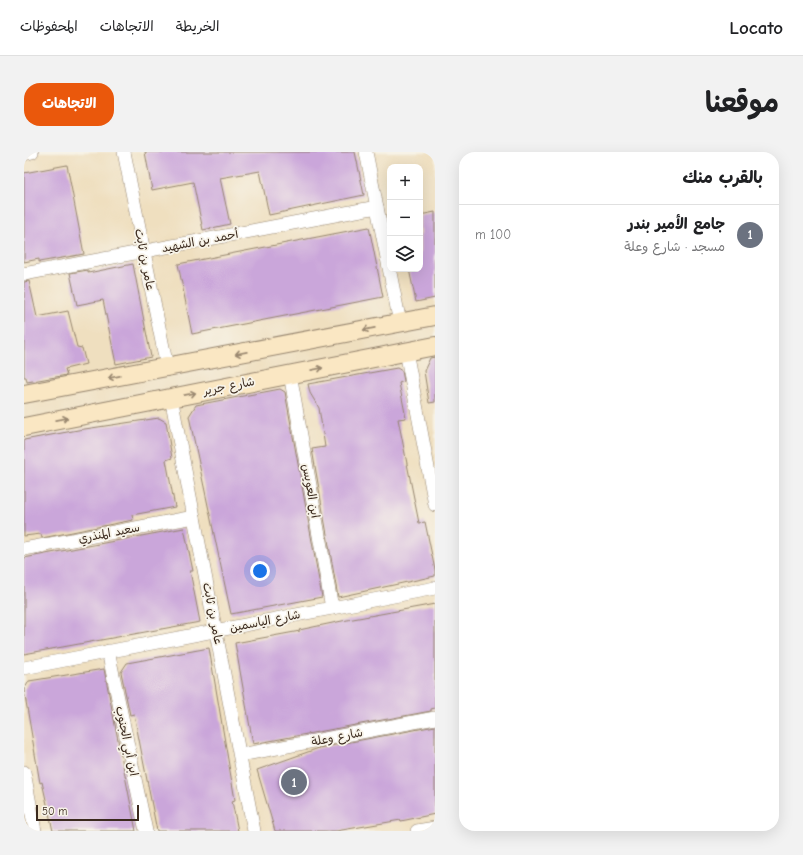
<!DOCTYPE html>
<html lang="ar">
<head>
<meta charset="utf-8">
<style>
  :root { --surface:#fff; --page:#f2f2f2; --text:#202124; --muted:#757577; --line:#e0e0e0; --accent:#ea580c }
  body { margin:0; font-family:"Comic Neue","Playpen Sans Arabic",sans-serif; background:var(--page); color:var(--text); direction:rtl }
  .controls { position:absolute; right:12px; top:12px; display:grid; overflow:hidden; border-radius:8px; box-shadow:0 4px 16px #0002 }
  .controls button { width:36px; height:36px; display:grid; place-items:center; padding:0; border:0; border-bottom:1px solid var(--line); background:var(--surface); color:var(--text); font:20px sans-serif }
  .scale { position:absolute; left:12px; bottom:10px; width:103px; box-sizing:border-box; padding-left:4px; border:2px solid #3b2a1e; border-top:0; font-size:11px; line-height:14px; white-space:nowrap; color:#3b2a1e; -webkit-text-stroke:3px #f7f3e8; paint-order:stroke }
  .you { position:absolute; left:236px; top:419px; width:14px; height:14px; margin:-10px; border:3px solid #fff; border-radius:50%; background:#1a73e8; box-shadow:0 0 0 6px #1a73e833 }
  .badge { display:grid; place-items:center; width:26px; height:26px; border-radius:50%; background:var(--accent); color:#fff; font-size:13px; font-weight:700 }
  .pin { position:absolute; translate:-50% -50%; border:2px solid #fff; box-shadow:0 1px 4px #0006 }
  .list { margin:0; padding:0; list-style:none }
  h2 { display:flex; justify-content:space-between; align-items:center; height:52px; margin:0; padding:0 16px; font-size:17px }
  h2 small { font-size:13px; font-weight:400; color:var(--muted) }
  .list li { display:grid; grid-template-columns:26px 1fr auto; gap:12px; align-items:center; box-sizing:border-box; height:60px; padding:0 16px; border-top:1px solid var(--line) }
  .list b { display:block; font-size:15px; white-space:nowrap }
  .list p { margin:0; font-size:13px; white-space:nowrap; color:var(--muted) }
  .list em { font-size:13px; font-style:normal; color:var(--muted) }
  .icon { flex:none; width:22px; height:22px; fill:none; stroke:currentColor; stroke-width:2; stroke-linecap:round; stroke-linejoin:round }
  .map { position:relative; flex:none; width:411px; height:679px; overflow:hidden; direction:ltr; border-radius:16px }
  header { display:flex; align-items:center; gap:24px; box-sizing:border-box; height:56px; padding:0 20px; background:var(--surface); border-bottom:1px solid var(--line) }
  header strong { font-size:19px }
  nav { display:flex; gap:22px; margin-inline-start:auto; font-size:14px }
  .intro { display:flex; align-items:center; justify-content:space-between; box-sizing:border-box; height:96px; padding:0 24px }
  h1 { margin:0; font-size:28px }
  .button { padding:10px 18px; border-radius:16px; background:var(--accent); color:#fff; font-size:14px; font-weight:700 }
  main { display:flex; gap:24px; padding:0 24px }
  aside { flex:1; background:var(--surface); border-radius:16px; box-shadow:0 4px 16px #0002 }
  .map>svg:first-child { display:block }
  .building { fill:#caa6da }
  .lines { fill:none; stroke-linecap:round; stroke-linejoin:round }
  .minor-casing { stroke:#95846e; stroke-width:14 }
  .secondary-casing { stroke:#95846e; stroke-width:20 }
  .minor { stroke:#fff; stroke-width:13 }
  .secondary { stroke:#fae7c3; stroke-width:18 }
  .oneway { stroke:#9a8870 }
  .labels { text-anchor:middle; dominant-baseline:central; stroke-width:3.5; stroke-linejoin:round; paint-order:stroke }
  .street-label { font-size:12px; fill:#3b2a1e; stroke:#f7f3e8 }
</style>
</head>
<body>
<header>
<strong>Locato</strong>
<nav><a>الخريطة</a><a>الاتجاهات</a><a>المحفوظات</a></nav>
</header>
<div class="intro"><h1>موقعنا</h1><a class="button">الاتجاهات</a></div>
<main>
<aside>
<h2>بالقرب منك<small></small></h2>
<ul class="list">
<li><span class="badge" style="background:#6b7280">1</span><div><b>جامع الأمير بندر</b><p>مسجد · شارع وعلة</p></div><em>100 m</em></li>
</ul>
</aside>
<div class="map">
<svg width="411" height="679" viewBox="0 0 411 679">
  <rect width="100%" height="100%" fill="#f7f3e8"/>
  <filter id="ink" filterUnits="userSpaceOnUse"><feTurbulence type="fractalNoise" baseFrequency=".025" numOctaves="2"/><feDisplacementMap in="SourceGraphic" scale="8" xChannelSelector="R" yChannelSelector="G"/><feConvolveMatrix kernelMatrix="1 2 1 2 8 2 1 2 1" color-interpolation-filters="sRGB"/></filter>
  <filter id="wash" filterUnits="userSpaceOnUse"><feTurbulence type="fractalNoise" baseFrequency=".012" numOctaves="4" result="noise"/><feDisplacementMap in="SourceGraphic" scale="16" xChannelSelector="R" yChannelSelector="G"/><feGaussianBlur stdDeviation="0.9" result="paint"/><feColorMatrix in="noise" values="0 0 0 0 0 0 0 0 0 0 0 0 0 0 0 0 0 1.4 0 .05"/><feComposite in="paint" operator="in"/></filter>
  <g filter="url(#wash)">
    <rect width="100%" height="100%" fill="#efdfbf"/>
    <g id="blocks">
      <!-- building -->
      <g class="building">
        <path d="M121 0H331L340 43 245 63 236 19 196 26 206 72 179 78 169 30 128 38Z"/>
        <path d="M43 13 60 102 15 110V107L0 110V21Z"/>
        <path d="M411 60V146L392 150 385 117H396V63Z"/>
        <path d="M345 75 359 145 168 182 154 112Z"/>
        <path d="M109 112 127 205 92 212 79 148 53 153 46 121 64 118V121Z"/>
        <path d="M5 129 13 165 44 159 53 195 58 196 62 212 41 217 43 223 3 230 2 225H0V130Z"/>
        <path d="M411 205V250L405 251 400 219 406 206Z"/>
        <path d="M373 216 378 219 380 229 375 231 382 266 374 267 395 371 401 370 411 418V424L314 445 288 297 301 295 295 256 286 241 284 232Z"/>
        <path d="M256 237 261 240 298 445 207 462 165 264 172 253Z"/>
        <path d="M135 266 142 270 148 306 142 308 151 355 108 363 109 368 18 386 17 382 0 384V288L54 278Z"/>
        <path d="M160 376 169 419H166L176 470 0 502V406Z"/>
        <path d="M411 452V556L407 557V559L229 592 211 491 276 479 275 478 318 469Z"/>
        <path d="M185 496 202 596 211 648 208 649 214 679H133L110 562 106 563 97 520 103 511Z"/>
        <path d="M80 517 112 679H29L18 630 16 631 0 538 5 529Z"/>
        <path d="M411 574V662L377 669V668L312 679H251L233 618 295 596Z"/>
      </g>
    </g>
  </g>
  <g filter="url(#ink)">
    <use href="#blocks" fill-opacity="0" stroke="#95846e" stroke-width="1"/>
    <g class="lines">
      <defs>
        <g id="minor">
          <path d="M100 0 143 215"/>
          <path d="M342 0 376 171"/>
          <path d="M0 2 8 0"/>
          <path d="M0 122 353 55"/>
          <path d="M382 199 411 353"/>
          <path d="M266 222 308 456"/>
          <path d="M147 245 230 679"/>
          <path d="M0 397 170 365"/>
          <path d="M84 499 122 679"/>
          <path d="M0 516 411 436"/>
          <path d="M216 603 411 566"/>
          <path d="M0 620 11 679"/>
          <path d="M393 679 411 676"/>
        </g>
        <g id="secondary">
          <path d="M0 242 411 164"/>
          <path d="M0 275 411 194"/>
        </g>
      </defs>
      <!-- minor casing -->
      <use href="#minor" class="minor-casing"/>
      <!-- secondary casing -->
      <use href="#secondary" class="secondary-casing"/>
      <!-- minor -->
      <use href="#minor" class="minor"/>
      <!-- secondary -->
      <use href="#secondary" class="secondary"/>
    </g>
    <!-- one-way arrows -->
    <defs><path id="oneway-shaft" d="M-6 0H5M1.5-3L5.5 0L1.5 3" fill="none" stroke-width="1.6" stroke-linecap="round" stroke-linejoin="round"/></defs>
    <g class="oneway">
      <use href="#oneway-shaft" transform="translate(345 177) rotate(169)"/>
      <use href="#oneway-shaft" transform="translate(217 201) rotate(169)"/>
      <use href="#oneway-shaft" transform="translate(293 217) rotate(-11)"/>
      <use href="#oneway-shaft" transform="translate(90 225) rotate(169)"/>
      <use href="#oneway-shaft" transform="translate(166 242) rotate(-11)"/>
      <use href="#oneway-shaft" transform="translate(38 267) rotate(-11)"/>
    </g>
  </g>
  <g class="labels">
    <!-- street labels -->
    <g class="street-label">
      <text transform="translate(176 89) rotate(-11)">أحمد بن الشهيد</text>
      <text transform="translate(121 108) rotate(79)">عامر بن ثابت</text>
      <text transform="translate(205 234) rotate(-11)">شارع جرير</text>
      <text transform="translate(287 339) rotate(80)">ابن العويس</text>
      <text transform="translate(85 381) rotate(-11)">سعيد المنذري</text>
      <text transform="translate(189 462) rotate(79)">عامر بن ثابت</text>
      <text transform="translate(241 469) rotate(-11)">شارع الياسمين</text>
      <text transform="translate(313 585) rotate(-11)">شارع وعلة</text>
      <text transform="translate(103 589) rotate(78)">ابن أبي الجنوب</text>
    </g>
  </g>
</svg>
<div class="controls">
<button>+</button>
<button>−</button>
<button><svg class="icon" aria-label="layers" viewBox="0 0 24 24"><path d="M12 4l9 5-9 5-9-5zM3 14l9 5 9-5"/></svg></button>
</div>
<div class="scale">50 m</div>
<div class="you"></div>
<div class="pin badge" style="left:270px;top:630px;background:#6b7280">1</div>
</div>
</main>
</body>
</html>
